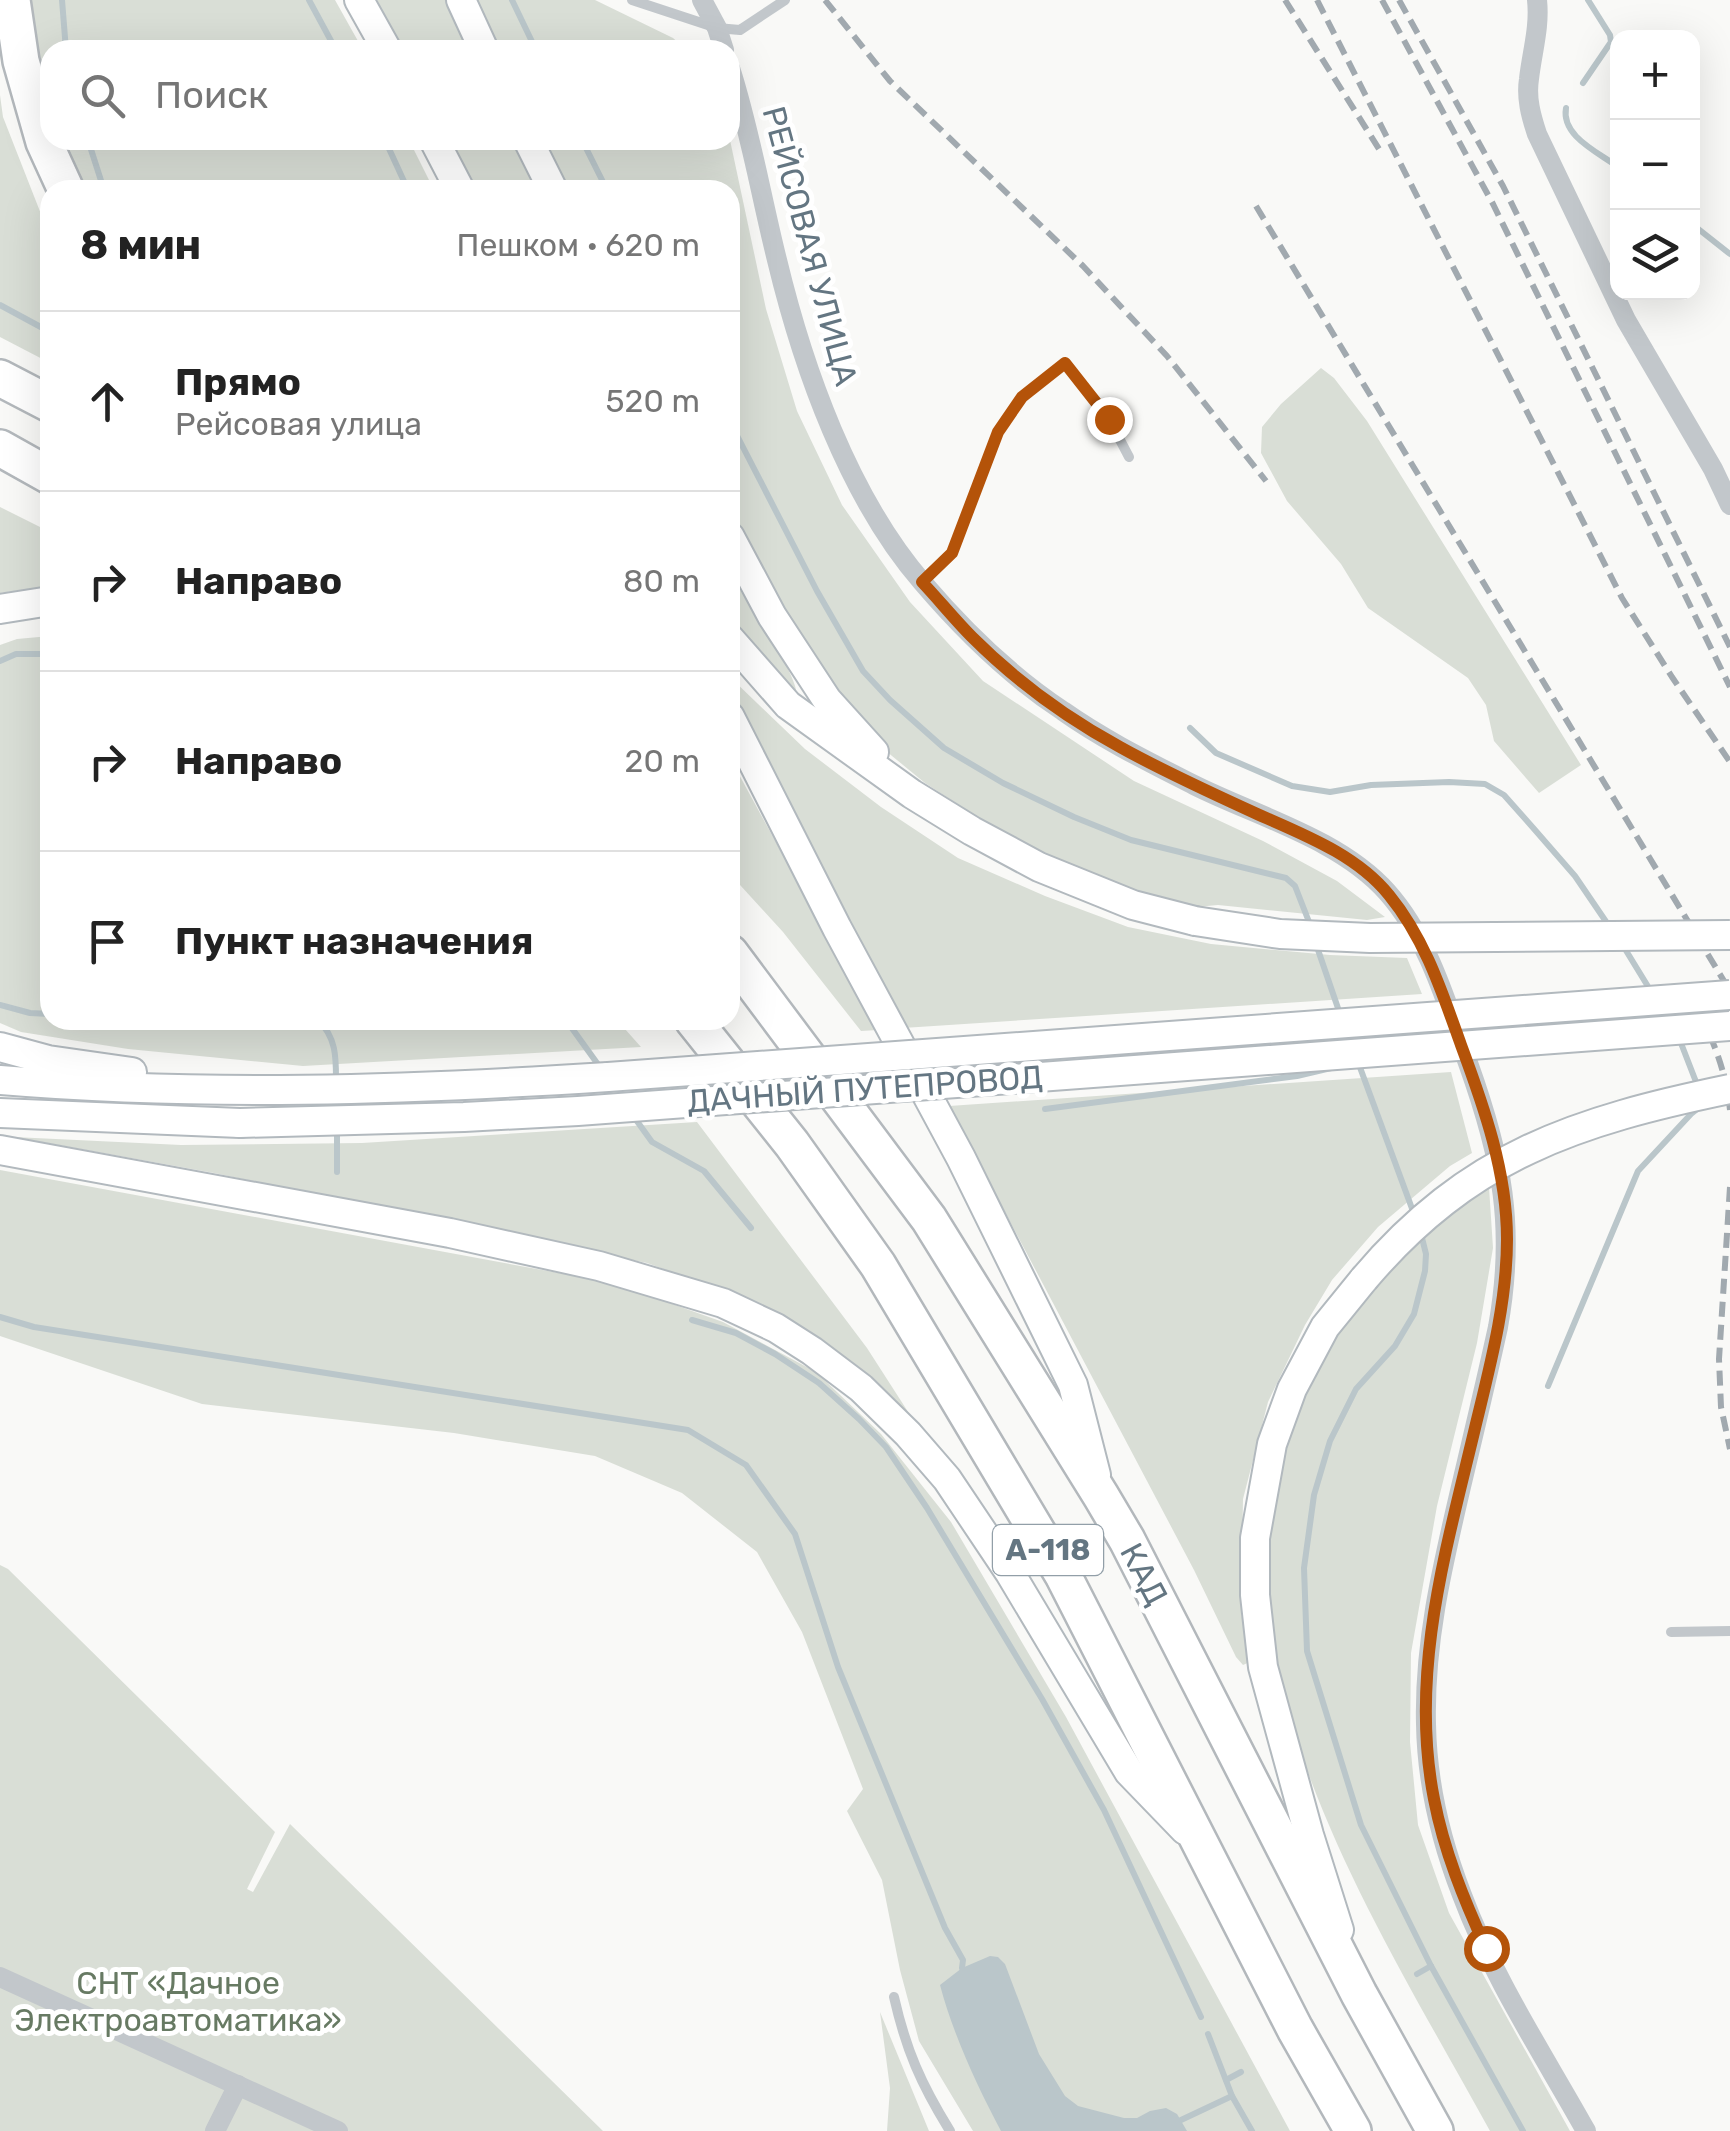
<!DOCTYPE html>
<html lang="ru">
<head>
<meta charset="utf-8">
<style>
  :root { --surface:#fff; --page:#f2f2f2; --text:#222; --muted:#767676; --line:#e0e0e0 }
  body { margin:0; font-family:Rubik,sans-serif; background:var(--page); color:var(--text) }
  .controls { position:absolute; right:30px; top:30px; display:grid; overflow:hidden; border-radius:20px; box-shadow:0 10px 40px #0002 }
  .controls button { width:90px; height:90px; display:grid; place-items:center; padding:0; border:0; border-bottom:2px solid var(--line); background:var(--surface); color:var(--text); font:50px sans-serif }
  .stop { position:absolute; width:30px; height:30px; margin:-22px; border:8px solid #b45309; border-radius:50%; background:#fff }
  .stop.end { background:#b45309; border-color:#fff; box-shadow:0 2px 10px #0008 }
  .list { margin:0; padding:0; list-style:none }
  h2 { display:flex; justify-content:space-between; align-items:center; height:130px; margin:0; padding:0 40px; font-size:42px }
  h2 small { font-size:32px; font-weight:400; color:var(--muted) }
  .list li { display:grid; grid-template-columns:65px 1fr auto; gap:30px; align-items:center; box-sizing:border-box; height:180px; padding:0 40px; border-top:2px solid var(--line) }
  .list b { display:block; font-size:38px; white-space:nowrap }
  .list p { margin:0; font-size:32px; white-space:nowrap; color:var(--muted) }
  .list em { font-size:32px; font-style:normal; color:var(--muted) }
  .icon { flex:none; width:55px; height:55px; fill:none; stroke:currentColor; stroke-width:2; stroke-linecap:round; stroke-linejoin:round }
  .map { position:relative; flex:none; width:1730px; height:2131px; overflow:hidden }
  .search { position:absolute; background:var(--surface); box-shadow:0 10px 40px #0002; left:40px; top:40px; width:700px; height:110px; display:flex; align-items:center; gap:25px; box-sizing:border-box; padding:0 35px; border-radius:30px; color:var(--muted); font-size:38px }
  .panel { position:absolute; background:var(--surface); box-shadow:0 10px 40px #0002; left:40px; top:180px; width:700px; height:850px; border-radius:30px }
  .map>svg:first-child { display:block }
  .green { fill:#d9ded6 }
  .water { fill:#bac6ca }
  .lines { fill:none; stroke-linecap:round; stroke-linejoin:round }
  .stream { stroke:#bac6ca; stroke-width:6 }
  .secondary-casing { stroke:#b2b9be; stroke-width:32 }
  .motorway-casing { stroke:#b3b8bc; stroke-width:40 }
  .service { stroke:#c2c7cb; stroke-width:10 }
  .minor { stroke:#c2c7cb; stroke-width:20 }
  .secondary { stroke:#fff; stroke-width:28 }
  .motorway { stroke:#fff; stroke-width:35 }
  .rail { stroke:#a1a9af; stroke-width:6; stroke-dasharray:15 8; stroke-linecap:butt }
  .secondary-bridge-casing { stroke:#b2b9be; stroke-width:32; stroke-linecap:butt }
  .secondary-bridge { stroke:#fff; stroke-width:28 }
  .route { stroke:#b45309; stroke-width:12 }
  .labels { text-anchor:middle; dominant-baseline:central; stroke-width:10; stroke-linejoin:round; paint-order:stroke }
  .shield { fill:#fff; stroke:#929fa8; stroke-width:2.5 }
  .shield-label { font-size:30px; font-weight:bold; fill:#647682 }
  .street-label { font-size:32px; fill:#647682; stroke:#fff }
  .park-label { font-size:32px; fill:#677a63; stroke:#fff }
</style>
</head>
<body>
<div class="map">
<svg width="1730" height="2131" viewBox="0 0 1730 2131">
  <rect width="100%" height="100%" fill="#f9f9f7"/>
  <!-- green -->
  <g class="green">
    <path d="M30 0H335L363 50H50V108L42 85Z"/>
    <path d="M377 0H448L472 50H403Z"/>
    <path d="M474 0H595L673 38 687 50H499Z"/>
    <path d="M0 95 3 117 50 237V363L0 337Z"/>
    <path d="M62 140H409L434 190H83Z"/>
    <path d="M450 140H515L540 190H475Z"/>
    <path d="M545 140H730L766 309 797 411 842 505 910 602 983 681 1134 781 1263 841 1337 881 1385 917 1367 920 1218 905 1196 907 1138 895 1047 857 979 818 925 783 864 733 784 619 730 513V190H570Z"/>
    <path d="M1321 368 1334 378 1367 421 1581 765 1539 793 1494 741 1486 705 1468 678 1368 608 1341 564 1287 501 1261 453 1262 427 1281 404Z"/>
    <path d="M0 507 50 532V586L0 593Z"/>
    <path d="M730 574C746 600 794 668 797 694L793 697 730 629Z"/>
    <path d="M50 636V1020H617L641 1047 303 1066 128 1049 21 1032 0 1023V645L17 639Z"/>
    <path d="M730 677 805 749 881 807 958 858 1045 896 1128 927 1211 944 1330 955 1407 958 1422 994 903 1028 730 698Z"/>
    <path d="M730 758 878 1030 861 1031 783 932 730 874Z"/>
    <path d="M1451 1072 1472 1153 1450 1166 1378 1227 1332 1280 1305 1325 1268 1402 1243 1499 1241 1613 1252 1661 1243 1665 1236 1657 1194 1570 949 1106Z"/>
    <path d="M697 1122 867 1348 921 1432 741 1297 647 1263 214 1173 14 1137 181 1145 362 1143Z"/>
    <path d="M0 1170 613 1283 723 1322 816 1372 881 1434 951 1522 1066 1717 1290 2131H973L919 2041 900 1970 882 1880 847 1811 863 1789 802 1632 757 1552 682 1493 595 1456 454 1433 202 1404 0 1336Z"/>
    <path d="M1489 1187 1493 1248 1477 1343 1437 1506 1411 1653 1410 1742 1418 1825 1449 1913 1570 2131H1490C1401 1969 1292 1799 1267 1613 1261 1569 1269 1527 1277 1485 1280 1468 1281 1449 1286 1433 1301 1389 1324 1343 1352 1306 1390 1257 1440 1223 1489 1187Z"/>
    <path d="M0 1565 8 1569 275 1832 247 1889 253 1892 290 1824 603 2131H0Z"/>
    <path d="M880 2012 929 2131H887L890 2088Z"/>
  </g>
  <!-- water -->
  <path class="water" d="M990 1956 998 1957 1005 1964 1039 2054 1065 2096 1078 2106 1124 2118H1137L1150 2111 1166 2108 1177 2114 1187 2131H1001C977 2086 953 2034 940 1985L962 1968Z"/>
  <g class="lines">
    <!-- stream -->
    <g class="stream">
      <path d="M62 0 66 50"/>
      <path d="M309 0 336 50"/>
      <path d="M512 0 536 50"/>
      <path d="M1583 83 1611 42 1610 35 1588 0"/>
      <path d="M1566 108C1561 136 1598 152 1618 167"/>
      <path d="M88 140 104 190"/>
      <path d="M385 140 408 190"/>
      <path d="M582 140 607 190"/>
      <path d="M1692 224 1730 254"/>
      <path d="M0 305 50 332"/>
      <path d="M730 422 817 591 863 671 890 700 944 748 1003 783 1074 817 1131 840 1286 878 1295 886 1311 927"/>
      <path d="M0 661 16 654H50"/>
      <path d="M1190 728 1216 753 1292 786 1330 792 1371 785 1449 782 1485 784 1504 795 1535 830 1575 876 1609 926"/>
      <path d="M1316 944 1341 1017"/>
      <path d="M1622 944 1652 993"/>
      <path d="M0 1005 30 1013 50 1014"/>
      <path d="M318 1020C337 1038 336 1059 336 1083"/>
      <path d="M566 1020 602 1070"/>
      <path d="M1679 1038 1698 1087"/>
      <path d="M1358 1062 1414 1214"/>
      <path d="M1045 1109 1297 1076 1331 1068"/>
      <path d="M634 1117 652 1142 704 1171 751 1228"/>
      <path d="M337 1126V1172"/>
      <path d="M1420 1230 1426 1254 1425 1271 1414 1314 1395 1346 1356 1389 1330 1441 1314 1495 1304 1568 1307 1651 1361 1825 1431 1966 1523 2131"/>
      <path d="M0 1317 34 1327 688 1430 746 1465 795 1534 838 1667 945 1928 963 1960 962 1968"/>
      <path d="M692 1320 736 1333 775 1354 819 1383 859 1419 886 1447 927 1508 1042 1699 1104 1810 1201 2017"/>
      <path d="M1548 1386 1638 1171 1691 1114 1701 1106"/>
      <path d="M1417 1974 1431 1966"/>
      <path d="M1208 2034 1232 2096 1252 2131"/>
      <path d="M1226 2080 1241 2072"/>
      <path d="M1181 2120 1232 2096"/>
    </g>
    <defs>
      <g id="secondary">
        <path d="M359 0 387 50"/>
        <path d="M461 0 484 50"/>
        <path d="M434 140 460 190"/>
        <path d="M528 140 553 190"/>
        <path d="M730 537 772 616 827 700 874 752"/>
        <path d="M0 609 50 601"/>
        <path d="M730 639 788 705 912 794 972 831 1039 867 1133 905 1195 921"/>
        <path d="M730 717 837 928 961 1158 1073 1385 1096 1475"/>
        <path d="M0 1047 48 1060 132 1072"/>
        <path d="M0 1080C202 1097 405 1090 608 1077"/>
        <path d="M0 1113 240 1123"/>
        <path d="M0 1150 450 1233 599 1266 723 1303 776 1328 812 1351 861 1388 908 1434 947 1479 1010 1573 1129 1772 1185 1830"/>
        <path d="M1339 1930 1309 1835 1263 1667 1255 1595V1538L1272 1444 1292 1389 1325 1327 1364 1279"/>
      </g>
      <g id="motorway">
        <path d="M12 0 21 61 44 142 66 190"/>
        <path d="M0 378 50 404"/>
        <path d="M0 448 50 476"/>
        <path d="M730 953 929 1219 1101 1496 1127 1540 1359 1994 1435 2131"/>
        <path d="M693 1020 792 1144 878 1265 1063 1575 1295 2029 1353 2131"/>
      </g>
    </defs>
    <!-- secondary casing -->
    <use href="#secondary" class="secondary-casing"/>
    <!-- motorway casing -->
    <use href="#motorway" class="motorway-casing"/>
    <!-- service -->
    <g class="service">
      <path d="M632 0 717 28 740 30 785 0"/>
      <path d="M922 581 952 553 998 432 1022 397 1065 363 1109 419 1129 457"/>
      <path d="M1671 1632 1730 1631"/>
      <path d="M894 1997C906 2050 921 2084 950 2131"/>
    </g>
    <!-- minor -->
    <g class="minor">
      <path d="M702 0 717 28 724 50"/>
      <path d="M1537 0C1540 27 1532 52 1529 79 1526 98 1531 116 1537 134L1626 320 1713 469 1730 505"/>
      <path d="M730 68C750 130 761 196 777 260 803 368 849 498 923 583 964 631 1010 676 1063 711 1104 740 1149 762 1194 785 1256 816 1340 839 1387 892 1429 939 1447 1005 1468 1063 1502 1158 1516 1227 1498 1327 1486 1382 1473 1436 1460 1491 1442 1568 1424 1644 1426 1724 1427 1782 1441 1841 1462 1895 1493 1978 1543 2054 1586 2131"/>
      <path d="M0 1977 338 2131"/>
      <path d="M215 2131 238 2085"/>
    </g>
    <!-- secondary -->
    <use href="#secondary" class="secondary"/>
    <!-- motorway -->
    <use href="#motorway" class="motorway"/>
    <!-- rail -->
    <g class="rail">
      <path d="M825 0 890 81 1083 266 1167 356 1266 481"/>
      <path d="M1285 0 1379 149"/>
      <path d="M1317 0 1622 598 1672 677 1730 762"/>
      <path d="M1382 0 1493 204 1730 687"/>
      <path d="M1399 0 1503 186 1730 647"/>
      <path d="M1256 206 1730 991"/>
      <path d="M1699 1014C1716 1045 1726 1074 1730 1110"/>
      <path d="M1730 1187 1719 1359 1721 1407 1730 1449"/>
    </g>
    <defs>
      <g id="secondary-bridge">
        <path d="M1195 921 1280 934 1370 938 1730 935"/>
        <path d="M608 1077 1730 995"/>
        <path d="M240 1123 464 1117 578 1111 1730 1026"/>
        <path d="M1364 1279C1469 1155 1576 1121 1730 1089"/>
      </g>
    </defs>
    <!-- secondary-bridge casing -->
    <use href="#secondary-bridge" class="secondary-bridge-casing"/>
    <!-- secondary-bridge -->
    <use href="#secondary-bridge" class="secondary-bridge"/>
  </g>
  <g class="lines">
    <!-- route -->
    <path class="route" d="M1109 419 1065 363 1022 397 998 432 952 553 922 582C939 600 955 620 972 637 1015 680 1067 718 1120 747 1163 771 1209 792 1255 813 1302 834 1356 854 1389 895 1425 939 1442 992 1461 1045 1484 1107 1507 1172 1507 1239 1507 1303 1490 1366 1475 1428 1446 1550 1409 1673 1434 1799 1444 1851 1464 1900 1486 1948"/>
  </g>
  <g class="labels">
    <!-- shield labels -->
    <rect class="shield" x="993" y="1525" width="110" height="50" rx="8"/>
    <g class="shield-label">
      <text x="1048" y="1550">А-118</text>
    </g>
    <!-- street labels -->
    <g class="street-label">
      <text transform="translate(810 246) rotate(75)">РЕЙСОВАЯ УЛИЦА</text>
      <text transform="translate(865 1089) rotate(-4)">ДАЧНЫЙ ПУТЕПРОВОД</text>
      <text transform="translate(1144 1574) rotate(62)">КАД</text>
    </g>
    <!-- park labels -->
    <g class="park-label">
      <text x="178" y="1983">СНТ «Дачное<tspan x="178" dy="37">Электроавтоматика»</tspan></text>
    </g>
  </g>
</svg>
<div class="controls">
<button>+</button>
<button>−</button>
<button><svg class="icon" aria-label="layers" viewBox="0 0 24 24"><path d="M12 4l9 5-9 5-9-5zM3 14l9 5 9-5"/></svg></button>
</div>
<div class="stop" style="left:1486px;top:1948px"></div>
<div class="stop end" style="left:1109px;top:419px"></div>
<div class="search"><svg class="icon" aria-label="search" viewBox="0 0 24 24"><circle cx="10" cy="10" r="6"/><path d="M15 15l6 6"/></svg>Поиск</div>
<section class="panel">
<h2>8 мин<small>Пешком · 620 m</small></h2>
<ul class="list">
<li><svg class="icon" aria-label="ahead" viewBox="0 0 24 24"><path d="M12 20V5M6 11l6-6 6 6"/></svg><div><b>Прямо</b><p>Рейсовая улица</p></div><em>520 m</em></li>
<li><svg class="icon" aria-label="right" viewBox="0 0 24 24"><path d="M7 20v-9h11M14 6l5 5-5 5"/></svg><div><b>Направо</b></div><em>80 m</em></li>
<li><svg class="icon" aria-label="right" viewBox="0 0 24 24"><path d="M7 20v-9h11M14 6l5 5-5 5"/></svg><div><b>Направо</b></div><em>20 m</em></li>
<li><svg class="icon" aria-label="arrive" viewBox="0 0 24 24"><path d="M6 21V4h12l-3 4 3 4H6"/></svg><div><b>Пункт назначения</b></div></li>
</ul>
</section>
</div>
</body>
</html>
